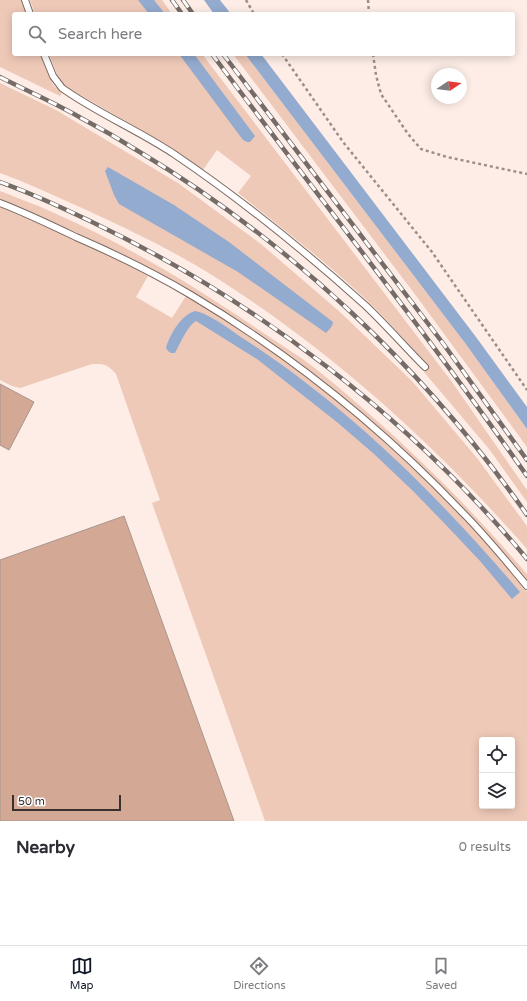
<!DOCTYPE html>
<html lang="en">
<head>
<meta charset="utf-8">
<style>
  :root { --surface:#fff; --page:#f7f7f7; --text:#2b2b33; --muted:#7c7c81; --line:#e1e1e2; --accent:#111827 }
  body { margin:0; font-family:"Varela Round",sans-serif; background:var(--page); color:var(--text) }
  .controls { position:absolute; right:12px; bottom:12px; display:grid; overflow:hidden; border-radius:4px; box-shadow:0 2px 10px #0003 }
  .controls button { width:36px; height:36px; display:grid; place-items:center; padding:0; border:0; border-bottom:1px solid var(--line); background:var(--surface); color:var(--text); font:20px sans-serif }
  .compass { position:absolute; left:431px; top:68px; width:36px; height:36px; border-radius:50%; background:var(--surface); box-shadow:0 2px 10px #0003; rotate:77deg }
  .scale { position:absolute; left:12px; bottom:10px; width:109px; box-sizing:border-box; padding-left:4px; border:2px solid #39312e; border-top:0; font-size:11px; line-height:14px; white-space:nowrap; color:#39312e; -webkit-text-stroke:3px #fefefe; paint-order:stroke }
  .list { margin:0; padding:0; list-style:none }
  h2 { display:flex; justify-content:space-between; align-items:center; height:52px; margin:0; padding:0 16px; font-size:17px }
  h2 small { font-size:13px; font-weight:400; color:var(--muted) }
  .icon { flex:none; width:22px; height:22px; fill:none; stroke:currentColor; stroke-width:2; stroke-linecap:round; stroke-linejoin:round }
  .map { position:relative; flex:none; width:527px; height:821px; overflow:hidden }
  .search { position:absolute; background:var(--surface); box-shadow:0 2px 10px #0003; left:12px; right:12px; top:12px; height:44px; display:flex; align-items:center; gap:10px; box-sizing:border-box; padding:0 14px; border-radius:4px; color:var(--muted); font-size:15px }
  .sheet { height:124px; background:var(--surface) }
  nav { display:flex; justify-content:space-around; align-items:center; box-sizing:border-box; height:56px; border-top:1px solid var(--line); background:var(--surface); font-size:11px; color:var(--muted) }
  nav a { display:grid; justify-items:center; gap:2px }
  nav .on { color:var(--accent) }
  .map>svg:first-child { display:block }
  .green { fill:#efc9b8; fill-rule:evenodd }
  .water { fill:#93abce }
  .building { fill:#d3a894; stroke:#a8968e }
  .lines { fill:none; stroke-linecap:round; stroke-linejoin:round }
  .lane-casing { stroke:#7a6961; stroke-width:8 }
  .path { stroke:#9b8f8a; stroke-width:2.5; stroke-dasharray:3 3; stroke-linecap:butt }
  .lane { stroke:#fff; stroke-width:6 }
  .rail-casing { stroke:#756b67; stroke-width:4.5 }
  .rail { stroke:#fefefe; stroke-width:3; stroke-dasharray:9; stroke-linecap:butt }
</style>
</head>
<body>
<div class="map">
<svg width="527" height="821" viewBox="0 0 527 821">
  <rect width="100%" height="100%" fill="#fdede6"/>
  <!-- green -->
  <g class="green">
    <path d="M0 0H22L27 14H14V54H41L53 85 62 93 60 96 0 67Z"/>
    <path d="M30 0H162L172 14H35Z"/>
    <path d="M49 54H202L452 382 527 490V502L489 449 424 372 429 366C412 348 396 330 379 312 335 269 286 231 238 193L251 176 217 150 203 170 146 133 65 86 57 74Z"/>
    <path d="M233 54H245L465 343 527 429V447L417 297Z"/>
    <path d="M0 83 56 110 178 183 261 244 340 312 412 381 477 458 527 526V549C441 451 344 362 235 290 184 255 128 229 73 204 48 193 25 182 0 173Z"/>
    <path d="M0 191C17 198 35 204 52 212 125 244 193 285 259 330 278 343 298 355 316 369 393 431 463 499 527 574V581C506 557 486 532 464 509 332 371 178 269 0 200Z"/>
    <path d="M0 207C50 228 100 250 148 276L136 297 172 318 186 296H188L269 349 313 381 358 418 422 477 460 514 494 552 527 592V821H265L152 503 160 500 116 374C107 364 105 364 92 364L20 388 12 386 0 380ZM482 740H512V806H482Z"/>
  </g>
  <!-- water -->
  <g class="water">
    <path d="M138 0H154L165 14H149Z"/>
    <path d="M204 0H220L231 14H214Z"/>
    <path d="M179 54H194L255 136 250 142H247L243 140Z"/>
    <path d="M245 54H261L476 337 527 407V429L465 343Z"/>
    <path d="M108 167 174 205 229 242 333 322C333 326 329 330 326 333L238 272 119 204 114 195 105 171Z"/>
    <path d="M195 311C211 314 233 332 247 341 351 409 440 498 520 592L512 599 480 561 445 524 413 491 374 454 338 423 257 359 196 321C188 325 180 344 175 353H171L168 351 166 348C170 334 181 315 195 311Z"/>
  </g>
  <!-- building -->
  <g class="building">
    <path d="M0 384 34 402 9 450 0 445Z"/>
    <path d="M124 516 234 821H0V560Z"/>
  </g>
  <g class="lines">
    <defs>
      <g id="lane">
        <path d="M25 0 30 14"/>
        <path d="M44 54 53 76 62 88C97 113 138 130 174 154 242 200 305 251 366 306 386 325 405 347 425 367"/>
        <path d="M0 203C26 213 51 225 76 237 115 254 154 273 191 295 290 354 382 428 462 512 485 535 506 561 527 586"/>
      </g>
    </defs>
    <!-- lane casing -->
    <use href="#lane" class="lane-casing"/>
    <!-- path -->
    <g class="path">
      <path d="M246 0 254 14"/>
      <path d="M368 0 369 14"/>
      <path d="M282 54 343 142 432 252 527 390"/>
      <path d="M373 54 376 75 381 94 408 134 421 149 447 157 527 174"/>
    </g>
    <!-- lane -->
    <use href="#lane" class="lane"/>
    <defs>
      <g id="rail">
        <path d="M172 0 182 14"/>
        <path d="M183 0 193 14"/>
        <path d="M212 54C317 195 426 332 527 476"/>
        <path d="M223 54 442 342 527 460"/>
        <path d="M0 77C27 91 55 103 81 118 100 128 119 139 138 151 289 241 427 371 527 515"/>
        <path d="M0 182C31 193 61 207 90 221 257 301 409 417 527 559"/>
      </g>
    </defs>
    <!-- rail casing -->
    <use href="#rail" class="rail-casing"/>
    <!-- rail -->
    <use href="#rail" class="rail"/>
  </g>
</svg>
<div class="controls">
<button><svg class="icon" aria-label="locate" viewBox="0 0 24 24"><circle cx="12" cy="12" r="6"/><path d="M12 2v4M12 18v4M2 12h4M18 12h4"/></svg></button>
<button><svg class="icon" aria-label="layers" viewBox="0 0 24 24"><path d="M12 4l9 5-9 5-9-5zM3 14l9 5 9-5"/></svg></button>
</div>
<svg class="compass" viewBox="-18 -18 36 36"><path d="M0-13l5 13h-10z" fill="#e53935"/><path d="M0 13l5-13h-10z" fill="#7c7c81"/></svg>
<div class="scale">50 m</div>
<div class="search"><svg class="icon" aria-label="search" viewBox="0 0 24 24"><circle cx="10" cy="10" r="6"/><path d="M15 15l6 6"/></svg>Search here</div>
</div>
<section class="sheet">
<h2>Nearby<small>0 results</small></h2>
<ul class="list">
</ul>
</section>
<nav>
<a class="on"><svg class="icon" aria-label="map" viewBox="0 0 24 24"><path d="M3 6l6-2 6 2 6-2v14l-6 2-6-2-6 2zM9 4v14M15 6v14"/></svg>Map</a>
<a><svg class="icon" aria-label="directions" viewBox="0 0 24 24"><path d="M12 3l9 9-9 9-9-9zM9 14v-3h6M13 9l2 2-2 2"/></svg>Directions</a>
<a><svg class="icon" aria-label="saved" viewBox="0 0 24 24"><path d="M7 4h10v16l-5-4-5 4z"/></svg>Saved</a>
</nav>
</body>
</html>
